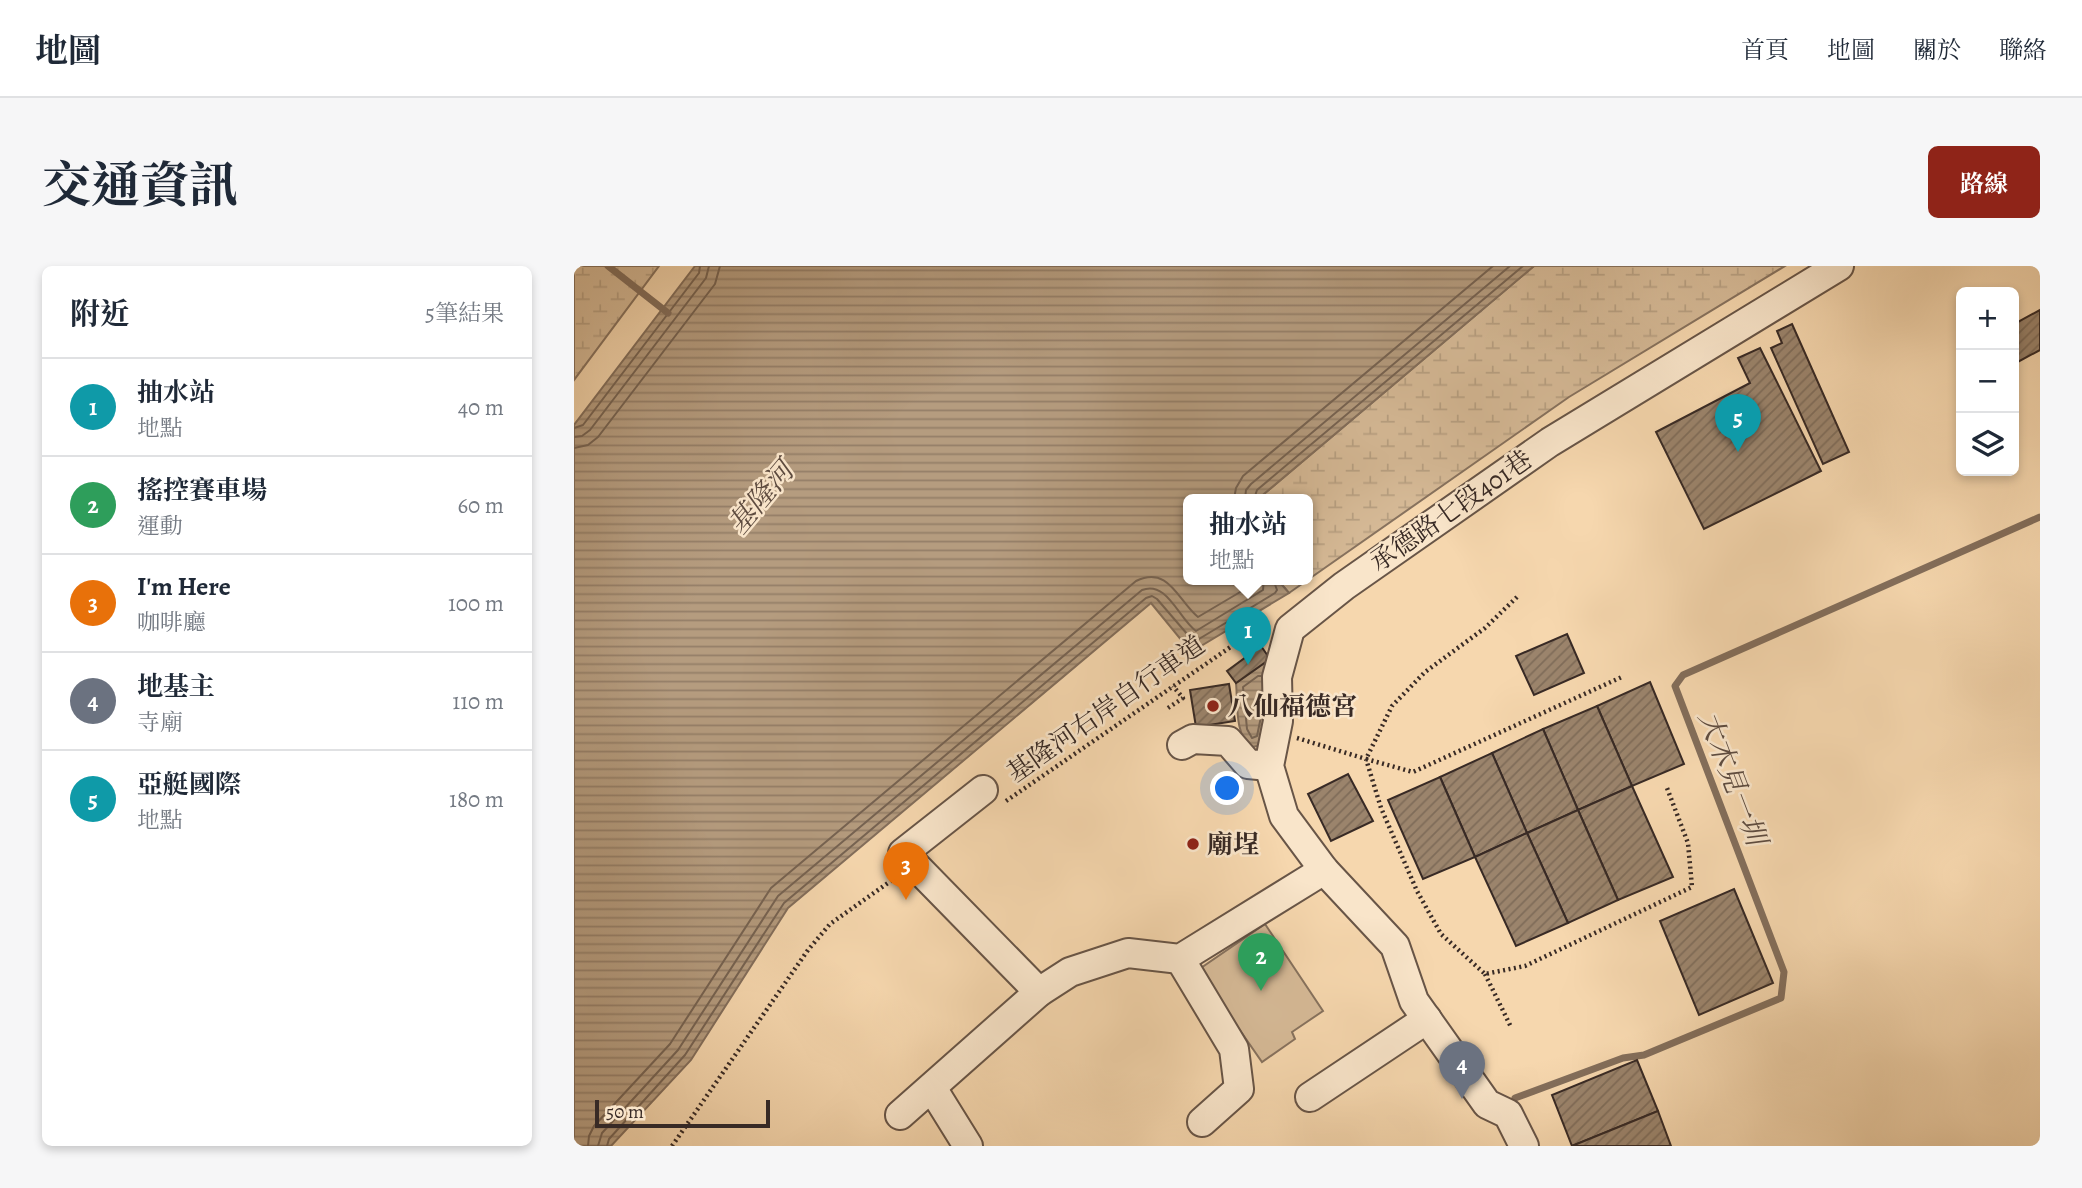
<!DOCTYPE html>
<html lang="zh-TW">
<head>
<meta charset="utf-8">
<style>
  :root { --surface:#fff; --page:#f6f6f7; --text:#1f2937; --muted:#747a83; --line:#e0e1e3; --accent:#8f2418 }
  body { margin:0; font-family:Alegreya,"Noto Serif TC",serif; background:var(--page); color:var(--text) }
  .controls { position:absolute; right:21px; top:21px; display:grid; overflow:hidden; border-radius:10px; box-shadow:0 4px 10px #0003 }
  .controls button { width:63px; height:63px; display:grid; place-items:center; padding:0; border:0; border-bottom:2px solid var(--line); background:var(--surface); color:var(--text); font:35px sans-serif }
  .scale { position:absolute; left:21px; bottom:18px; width:175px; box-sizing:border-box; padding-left:7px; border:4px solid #382a25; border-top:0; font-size:19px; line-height:24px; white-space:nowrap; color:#382a25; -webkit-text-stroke:5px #f9e5ca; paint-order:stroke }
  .you { position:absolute; left:654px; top:523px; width:24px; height:24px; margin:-18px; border:5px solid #fff; border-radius:50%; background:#1a73e8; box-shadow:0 0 0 10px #1a73e833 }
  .badge { display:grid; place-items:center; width:46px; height:46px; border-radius:50%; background:var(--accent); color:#fff; font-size:23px; font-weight:700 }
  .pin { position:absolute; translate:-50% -58px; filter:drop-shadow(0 2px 4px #0008) }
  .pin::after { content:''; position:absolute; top:37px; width:24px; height:21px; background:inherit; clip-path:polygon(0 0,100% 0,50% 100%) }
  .popup { position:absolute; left:609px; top:228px; width:130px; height:91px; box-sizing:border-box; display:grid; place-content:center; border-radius:10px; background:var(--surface); filter:drop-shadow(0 2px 5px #0005); font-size:23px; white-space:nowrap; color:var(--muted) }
  .popup b { font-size:26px; color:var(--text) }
  .popup::after { content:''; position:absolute; left:50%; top:100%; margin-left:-14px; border:14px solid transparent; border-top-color:var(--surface) }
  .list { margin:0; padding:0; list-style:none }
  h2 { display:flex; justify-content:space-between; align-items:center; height:91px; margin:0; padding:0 28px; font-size:30px }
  h2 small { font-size:23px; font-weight:400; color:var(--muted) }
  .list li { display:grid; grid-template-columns:46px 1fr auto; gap:21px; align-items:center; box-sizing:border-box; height:98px; padding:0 28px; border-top:2px solid var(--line) }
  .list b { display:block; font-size:26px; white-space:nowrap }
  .list p { margin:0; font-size:23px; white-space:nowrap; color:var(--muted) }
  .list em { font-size:23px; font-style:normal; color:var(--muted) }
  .icon { flex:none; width:38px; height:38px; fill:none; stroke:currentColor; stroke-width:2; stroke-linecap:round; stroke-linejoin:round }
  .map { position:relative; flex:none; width:1466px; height:880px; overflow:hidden; border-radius:10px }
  header { display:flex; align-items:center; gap:42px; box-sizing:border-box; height:98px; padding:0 35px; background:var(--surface); border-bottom:2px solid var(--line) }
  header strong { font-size:33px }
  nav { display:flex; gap:38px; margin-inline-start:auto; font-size:24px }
  .intro { display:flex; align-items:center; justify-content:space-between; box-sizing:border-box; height:168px; padding:0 42px }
  h1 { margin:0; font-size:49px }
  .button { padding:18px 32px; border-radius:10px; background:var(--accent); color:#fff; font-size:24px; font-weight:700 }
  main { display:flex; gap:42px; padding:0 42px }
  aside { flex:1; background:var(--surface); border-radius:10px; box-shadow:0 4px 10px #0003 }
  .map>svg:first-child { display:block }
  .wetland { fill:url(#wetland-marsh); stroke:#87725e; stroke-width:2 }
  .park { fill:#d6ba97; stroke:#87725e; stroke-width:2 }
  .water { fill:url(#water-rules); stroke:#836e5b; stroke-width:2 }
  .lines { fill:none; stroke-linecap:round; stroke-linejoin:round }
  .shore { stroke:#766352; stroke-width:2 }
  .stream { stroke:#836e5b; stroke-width:7 }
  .building { fill:url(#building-hatch); stroke:#382a25; stroke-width:2 }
  .minor-casing { stroke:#685547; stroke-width:32 }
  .path { stroke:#382a25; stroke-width:4.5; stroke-dasharray:2 3.5; stroke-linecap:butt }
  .minor { stroke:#f9e5ca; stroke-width:28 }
  .poi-dot { fill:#8f2418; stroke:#f9e5ca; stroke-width:2.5 }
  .labels { text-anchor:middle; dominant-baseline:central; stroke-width:5; stroke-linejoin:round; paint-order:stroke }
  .street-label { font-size:26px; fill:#382a25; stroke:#f9e5ca }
  .poi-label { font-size:26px; font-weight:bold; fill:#382a25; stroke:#f9e5ca; text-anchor:start }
  .water-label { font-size:28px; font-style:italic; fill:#5e4c40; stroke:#f9e5ca }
</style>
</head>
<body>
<header>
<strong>地圖</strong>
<nav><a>首頁</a><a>地圖</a><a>關於</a><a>聯絡</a></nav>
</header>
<div class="intro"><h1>交通資訊</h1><a class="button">路線</a></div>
<main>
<aside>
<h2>附近<small>5筆結果</small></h2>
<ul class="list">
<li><span class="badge" style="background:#0f9aa8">1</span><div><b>抽水站</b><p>地點</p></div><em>40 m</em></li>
<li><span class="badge" style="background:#2e9e5b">2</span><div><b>搖控賽車場</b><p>運動</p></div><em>60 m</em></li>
<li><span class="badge" style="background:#e8710a">3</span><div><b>I'm Here</b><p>咖啡廳</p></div><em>100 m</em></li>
<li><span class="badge" style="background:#6b7280">4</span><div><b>地基主</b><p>寺廟</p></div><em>110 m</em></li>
<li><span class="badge" style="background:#0f9aa8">5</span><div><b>亞艇國際</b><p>地點</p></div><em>180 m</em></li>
</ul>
</aside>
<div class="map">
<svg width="1466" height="880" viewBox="0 0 1466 880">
  <defs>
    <pattern id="wetland-marsh" width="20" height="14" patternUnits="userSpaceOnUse" patternTransform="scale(1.75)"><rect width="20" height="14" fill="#d6ba97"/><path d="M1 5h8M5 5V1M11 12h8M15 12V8" fill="none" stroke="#b8a082"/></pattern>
    <pattern id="water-rules" width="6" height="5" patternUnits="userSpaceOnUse" patternTransform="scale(1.75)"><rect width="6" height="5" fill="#b59c7f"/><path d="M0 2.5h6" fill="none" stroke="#947f68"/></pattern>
    <pattern id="building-hatch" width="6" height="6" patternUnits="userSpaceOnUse" patternTransform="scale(1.75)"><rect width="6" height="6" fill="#9b846c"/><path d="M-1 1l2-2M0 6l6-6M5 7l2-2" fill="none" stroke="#7f6c59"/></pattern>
  </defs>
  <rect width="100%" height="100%" fill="#f6d7ae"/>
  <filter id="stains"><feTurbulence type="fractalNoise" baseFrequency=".00286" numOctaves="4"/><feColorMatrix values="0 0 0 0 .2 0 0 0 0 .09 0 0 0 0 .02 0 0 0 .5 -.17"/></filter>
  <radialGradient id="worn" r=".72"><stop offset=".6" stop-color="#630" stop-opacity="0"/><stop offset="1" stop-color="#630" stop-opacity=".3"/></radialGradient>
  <!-- wetland -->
  <g class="wetland">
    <path d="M0 0H85L0 114Z"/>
    <path d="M960 0H1211L995 131 715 327 703 313H734V233H684Z"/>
  </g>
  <!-- park -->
  <path class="park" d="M691 658 749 745 718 766 721 773 688 796 624 704Z"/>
  <!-- water -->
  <g class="water">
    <path d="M121 0H960L684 233H614V313H703L715 327 617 386 577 337 214 642 117 794 37 880H0V159Z"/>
    <path d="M696 393 689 473 683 480 678 481C660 470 664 436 662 417Z"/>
  </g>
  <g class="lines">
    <!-- shore -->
    <g class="shore">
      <path d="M0 162 9 159 125 7 126 0"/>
      <path d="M0 171 8 170 16 164 132 12 135 0"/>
      <path d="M0 182 14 179 24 171 141 18 146 0"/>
      <path d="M660 233 662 222 669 210 919 0"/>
      <path d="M671 233 672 224 677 218 936 0"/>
      <path d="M680 233 683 224 949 0"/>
      <path d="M687 410H684L669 421 673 463 678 472 683 470 688 446"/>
      <path d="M14 880 15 870 20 860 96 778 197 622 562 315C595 299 604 335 624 351L678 319 679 313"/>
      <path d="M24 880 28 867 104 784 204 630 568 324C593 314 605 353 622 365L689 324 690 313"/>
      <path d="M33 880 35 873 111 789 210 637 572 332 578 330 583 333 620 376 701 327 703 324 699 313"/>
    </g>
    <!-- stream -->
    <g class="stream">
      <path d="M34 0 94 47"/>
      <path d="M941 832 1049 792 1070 789 1207 732 1210 706 1101 420 1109 409 1466 251"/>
    </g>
  </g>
  <!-- building -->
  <g class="building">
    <path d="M1466 44V84L1440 98V58Z"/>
    <path d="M1218 58 1275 186 1249 198 1197 82 1208 77 1203 65Z"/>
    <path d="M1186 82 1247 205 1130 263 1082 166 1176 117 1164 92Z"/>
    <path d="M993 368 1010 407 960 429 942 390Z"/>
    <path d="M687 380 696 393 662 417 653 405Z"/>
    <path d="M1076 416 1110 498 1058 520 1023 440Z"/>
    <path d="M655 418 661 455 622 461 616 424Z"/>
    <path d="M1023 440 1058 520 1004 544 969 463Z"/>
    <path d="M969 463 1004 544 953 567 918 487Z"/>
    <path d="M918 487 953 567 901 591 866 511Z"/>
    <path d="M774 508 799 555 757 575 734 528Z"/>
    <path d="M866 511 901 591 849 613 814 534Z"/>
    <path d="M1058 520 1099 611 1044 634 1004 544Z"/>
    <path d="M1004 544 1044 634 994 657 953 567Z"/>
    <path d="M953 567 994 657 942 680 901 591Z"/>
    <path d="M1160 623 1199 717 1125 749 1086 655Z"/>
    <path d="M1063 794 1084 845 998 880 978 829Z"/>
    <path d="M1084 845 1097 880H998Z"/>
  </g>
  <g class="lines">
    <defs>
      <g id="minor">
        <path d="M608 479 619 473 654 475 674 498 695 500"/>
        <path d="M409 524 329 587 465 726 496 706 554 687 606 693 750 604"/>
        <path d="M606 693 660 783 665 823 628 856"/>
        <path d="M358 822 394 880"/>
        <path d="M736 831 853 753"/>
        <path d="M326 849 465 726"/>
        <path d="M950 880 934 848 913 838 840 735 821 680 750 604 710 550 695 500 704 455 703 411 716 363 770 320 976 176 1265 0"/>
      </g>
    </defs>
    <!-- minor casing -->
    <use href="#minor" class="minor-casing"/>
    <!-- path -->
    <g class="path">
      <path d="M943 331 911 362 851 406 818 440 792 493 839 506 1050 410"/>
      <path d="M594 442 609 432 599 420"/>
      <path d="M723 472 792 493 807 542 843 625 867 668 911 708 951 700 1118 621 1114 577 1093 522"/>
      <path d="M432 535 693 356"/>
      <path d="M911 708 937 761"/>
      <path d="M98 880 234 684 256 658 321 612"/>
    </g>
    <!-- minor -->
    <use href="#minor" class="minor"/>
  </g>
  <!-- markers -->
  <g class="poi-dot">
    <circle cx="639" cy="440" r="7"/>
    <circle cx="619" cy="578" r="7"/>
  </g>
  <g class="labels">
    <!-- street labels -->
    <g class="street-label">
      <text transform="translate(877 245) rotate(-35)">承德路七段401巷</text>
      <text transform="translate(532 443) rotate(-35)">基隆河右岸自行車道</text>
    </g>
    <!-- poi labels -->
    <g class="poi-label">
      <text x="653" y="440">八仙福德宮</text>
      <text x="633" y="578">廟埕</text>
    </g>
    <!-- water labels -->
    <g class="water-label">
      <text transform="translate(187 232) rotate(-50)">基隆河</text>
      <text transform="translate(1158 512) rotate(69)">大木見一圳</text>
    </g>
  </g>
  <rect width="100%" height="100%" filter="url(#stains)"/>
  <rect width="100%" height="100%" fill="url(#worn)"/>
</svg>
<div class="controls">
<button>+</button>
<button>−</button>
<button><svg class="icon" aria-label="layers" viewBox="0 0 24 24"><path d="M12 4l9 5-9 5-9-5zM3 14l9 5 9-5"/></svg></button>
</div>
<div class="scale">50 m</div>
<div class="you"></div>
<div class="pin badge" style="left:674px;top:399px;background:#0f9aa8">1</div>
<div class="popup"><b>抽水站</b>地點</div>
<div class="pin badge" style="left:687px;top:725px;background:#2e9e5b">2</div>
<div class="pin badge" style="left:332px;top:634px;background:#e8710a">3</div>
<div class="pin badge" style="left:888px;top:833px;background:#6b7280">4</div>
<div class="pin badge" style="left:1164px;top:186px;background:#0f9aa8">5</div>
</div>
</main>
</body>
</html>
